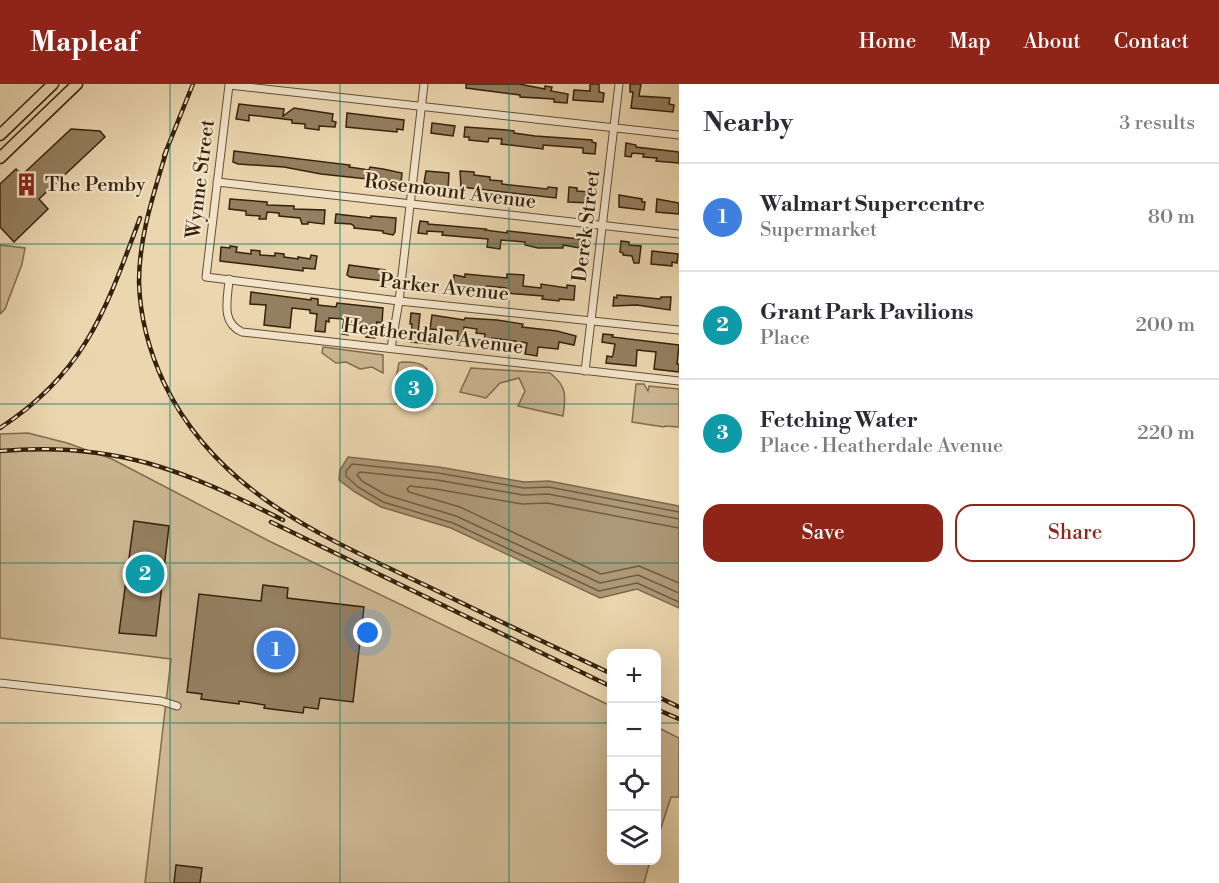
<!DOCTYPE html>
<html lang="en">
<head>
<meta charset="utf-8">
<style>
  :root { --surface:#fff; --page:#f7f7f7; --text:#2b2b33; --muted:#7c7c81; --line:#e1e1e2; --accent:#8f2418 }
  body { margin:0; font-family:"Libre Bodoni",serif; background:var(--page); color:var(--text) }
  .controls { position:absolute; right:18px; bottom:18px; display:grid; overflow:hidden; border-radius:12px; box-shadow:0 6px 24px #0002 }
  .controls button { width:54px; height:54px; display:grid; place-items:center; padding:0; border:0; border-bottom:2px solid var(--line); background:var(--surface); color:var(--text); font:30px sans-serif }
  .you { position:absolute; left:368px; top:549px; width:21px; height:21px; margin:-15px; border:4px solid #fff; border-radius:50%; background:#1a73e8; box-shadow:0 0 0 9px #1a73e833 }
  .badge { display:grid; place-items:center; width:39px; height:39px; border-radius:50%; background:var(--accent); color:#fff; font-size:20px; font-weight:700 }
  .pin { position:absolute; translate:-50% -50%; border:3px solid #fff; box-shadow:0 2px 6px #0006 }
  .list { margin:0; padding:0; list-style:none }
  h2 { display:flex; justify-content:space-between; align-items:center; height:78px; margin:0; padding:0 24px; font-size:26px }
  h2 small { font-size:20px; font-weight:400; color:var(--muted) }
  .list li { display:grid; grid-template-columns:39px 1fr auto; gap:18px; align-items:center; box-sizing:border-box; height:108px; padding:0 24px; border-top:2px solid var(--line) }
  .list b { display:block; font-size:22px; white-space:nowrap }
  .list p { margin:0; font-size:20px; white-space:nowrap; color:var(--muted) }
  .list em { font-size:20px; font-style:normal; color:var(--muted) }
  .actions { display:flex; gap:12px; padding:18px 24px }
  .actions a { flex:1; padding:14px 0; border:2px solid var(--accent); border-radius:18px; text-align:center; font-size:21px; color:var(--accent) }
  .actions .main { background:var(--accent); color:#fff }
  .icon { flex:none; width:33px; height:33px; fill:none; stroke:currentColor; stroke-width:2; stroke-linecap:round; stroke-linejoin:round }
  .map { position:relative; flex:none; width:679px; height:799px; overflow:hidden }
  header { display:flex; align-items:center; gap:36px; box-sizing:border-box; height:84px; padding:0 30px; background:var(--accent); color:#fff }
  header strong { font-size:28px }
  nav { display:flex; gap:33px; margin-inline-start:auto; font-size:21px }
  main { display:flex }
  aside { flex:1; background:var(--surface) }
  .map>svg:first-child { display:block }
  .green { fill:#ccb793; stroke:#816c4f; stroke-width:1.5 }
  .water { fill:#ad9877; stroke:#7d684c; stroke-width:1.5 }
  .lines { fill:none; stroke-linecap:round; stroke-linejoin:round }
  .shore { stroke:#725c41; stroke-width:1.5 }
  .building { fill:#947f60; stroke:#36210b; stroke-width:1.5 }
  .street-casing { stroke:#634e34; stroke-width:9 }
  .primary-casing { stroke:#36210b; stroke-width:13 }
  .street { stroke:#f2e4cb; stroke-width:7 }
  .primary { stroke:#ebd6af; stroke-width:10 }
  .rail-casing { stroke:#36210b; stroke-width:4.5 }
  .rail { stroke:#f2e4cb; stroke-width:2; stroke-dasharray:7; stroke-linecap:butt }
  .grid { fill:none; stroke:#0f766e; stroke-width:1.5; stroke-opacity:0.55 }
  .labels { text-anchor:middle; dominant-baseline:central; stroke-width:4.5; stroke-linejoin:round; paint-order:stroke }
  .street-label { font-size:20px; fill:#36210b; stroke:#f2e4cb }
  .poi-label { font-size:20px; fill:#36210b; stroke:#f2e4cb; text-anchor:start }
</style>
</head>
<body>
<header>
<strong>Mapleaf</strong>
<nav><a>Home</a><a>Map</a><a>About</a><a>Contact</a></nav>
</header>
<main>
<div class="map">
<svg width="679" height="799" viewBox="0 0 679 799">
  <rect width="100%" height="100%" fill="#ebd6af"/>
  <filter id="stains"><feTurbulence type="fractalNoise" baseFrequency=".00333" numOctaves="4"/><feColorMatrix values="0 0 0 0 .2 0 0 0 0 .09 0 0 0 0 .02 0 0 0 .5 -.17"/></filter>
  <radialGradient id="worn" r=".72"><stop offset=".6" stop-color="#630" stop-opacity="0"/><stop offset="1" stop-color="#630" stop-opacity=".3"/></radialGradient>
  <!-- green -->
  <g class="green">
    <path d="M0 161 25 164 22 180 5 225 0 230Z"/>
    <path d="M323 263 383 271V289L372 283 360 285 346 278 336 279 322 269Z"/>
    <path d="M402 278C411 278 421 278 427 285L423 300 396 294 399 279Z"/>
    <path d="M471 284 550 289C567 302 566 312 563 332L518 322 525 307 519 294 500 299 486 314 460 308Z"/>
    <path d="M636 300H644L648 307 649 302 679 305V343L665 342 664 343 632 338Z"/>
    <path d="M28 349 67 359 112 375 269 457 611 622 612 776 650 777 644 799H145L171 575 0 554V350Z"/>
    <path d="M657 643 679 654V713H671L657 756Z"/>
  </g>
  <!-- water -->
  <path class="water" d="M348 373 439 383 524 398 549 397 679 422V524L637 505 600 514 451 444 381 423 355 408 339 396 340 386Z"/>
  <g class="lines">
    <!-- shore -->
    <g class="shore">
      <path d="M679 428 549 403 524 404 438 389 352 380 346 387V392L358 403 383 418 453 439 599 507 637 499 679 518"/>
      <path d="M679 435 548 410 523 411 437 396 360 388 357 391 362 397 386 411 456 432 600 499 638 491 679 509"/>
      <path d="M679 444 547 419 522 420 436 405 410 402 407 405 409 408 460 423 601 490 639 482 679 499"/>
    </g>
  </g>
  <!-- building -->
  <g class="building">
    <path d="M466 0H519L545 5V2L552 3 551 7 568 10 567 19 554 18V15L520 13V11L466 4Z"/>
    <path d="M590 0H599V8L604 9 603 18 573 16 574 6 590 7Z"/>
    <path d="M630 0H641L639 12 670 14 669 20 674 21 673 28 631 24 633 8H630Z"/>
    <path d="M239 20 284 25 283 32 294 24 333 30 332 37 336 38 335 43 319 42V46L305 44V40L292 39V36L249 31V37L236 35Z"/>
    <path d="M347 29 404 36 403 46 397 45V48L346 43Z"/>
    <path d="M432 39 455 42 453 52 431 49Z"/>
    <path d="M465 43 507 46 514 47V49L535 52 592 56V58L596 59 595 70 583 69V64L543 61V65L501 60 502 55 489 54 488 58 469 56V53H464Z"/>
    <path d="M71 45 100 47 105 53 39 115 48 125 14 158 0 143V100L16 85 22 91Z"/>
    <path d="M626 59 636 61V63L679 68V79L656 77 657 74 643 73 644 70 632 69 631 73 625 72Z"/>
    <path d="M234 67 350 81 349 83 369 86 370 83 383 85 402 89 401 99 367 93V95L321 90 284 83 238 80 233 78Z"/>
    <path d="M426 87 449 89 448 105 424 99Z"/>
    <path d="M460 87 474 88V91L490 93V96L502 97V100L547 105 548 103 557 104 556 114 461 103Z"/>
    <path d="M569 103 577 104V107L590 108 591 119 568 118Z"/>
    <path d="M619 111 642 115V118H645L644 126 619 123Z"/>
    <path d="M230 115 267 118V121L294 122V125L325 126 324 140 308 138V140H302L300 134 279 132V129L267 128 266 135H259L260 132 246 131V127L229 125Z"/>
    <path d="M657 115 679 119V130L656 128Z"/>
    <path d="M336 130 371 134V132L396 134 395 148 393 151 383 149V147L354 144V142L351 140 335 139Z"/>
    <path d="M420 137 428 138V140L486 145 485 146 507 149V147L526 149 587 156 586 165 563 161V164H538L525 161V158L501 156 500 165 487 163 488 155 442 151 443 148 427 147V150L418 149Z"/>
    <path d="M621 157 629 158V161L641 162 639 179H634L632 172 623 171V169L620 168Z"/>
    <path d="M230 162 237 163 236 168 251 170V166L260 167V171L275 172V169L284 170V173L298 175V173L310 175 311 171 317 172 315 185 303 184V187L220 177 221 163 230 164Z"/>
    <path d="M652 167 678 170 677 179 672 178V182L651 180Z"/>
    <path d="M349 181 385 186 384 197 350 193 347 191Z"/>
    <path d="M465 190 507 194V190L524 191 523 202 541 204V200L567 204V201L575 202 574 216 559 215V217L542 215 543 212 506 209V204L487 202V205H483L453 202 454 191 465 193Z"/>
    <path d="M251 208 311 216V214L318 215V221L336 223 337 219 383 224 382 239 377 238 375 254 366 253 368 241 350 239 348 251 342 250 344 235 329 234V238L326 237 325 248 315 247 317 230 310 229V226L292 224 290 244 264 241 266 221 250 220Z"/>
    <path d="M617 211 660 215 661 213H671L670 226 637 221 613 222 614 213 617 214Z"/>
    <path d="M411 229 420 230 418 249 432 251 431 260 411 258 412 240H410Z"/>
    <path d="M432 231 464 236 465 234 497 236 523 240 522 243 557 247 576 252 574 261 559 258 558 265 538 263 537 272 525 270 527 259 492 254 491 266H483L485 250 476 249 477 245 464 243 463 256H457L458 247 430 245Z"/>
    <path d="M603 250 613 251 612 253 679 261 677 280H679V288L654 285 656 268 637 266 636 282 606 279 607 272 612 273 613 271 615 260 602 258Z"/>
    <path d="M134 437 169 442 156 552 119 549Z"/>
    <path d="M263 501 288 504 287 514 364 523 353 618 320 614 318 625 304 623 303 629 264 624 265 621 239 617V620L201 615 202 610 187 608 199 510 261 517Z"/>
    <path d="M176 781 202 784 200 799H174Z"/>
  </g>
  <g class="lines">
    <defs>
      <g id="street">
        <path d="M679 51 229 1 206 193 399 217 679 246"/>
        <path d="M217 98 679 150"/>
        <path d="M229 195C228 215 220 238 242 248L679 297"/>
        <path d="M391 264 399 217 424 0"/>
        <path d="M585 287 619 0"/>
        <path d="M0 599 161 617 177 622"/>
      </g>
      <g id="primary">
        <path d="M0 51 53 0"/>
        <path d="M0 74 77 0"/>
      </g>
    </defs>
    <!-- street casing -->
    <use href="#street" class="street-casing"/>
    <!-- primary casing -->
    <use href="#primary" class="primary-casing"/>
    <!-- street -->
    <use href="#street" class="street"/>
    <!-- primary -->
    <use href="#primary" class="primary"/>
    <defs>
      <g id="rail">
        <path d="M167 65C154 109 139 152 139 198 140 233 149 267 164 299 217 409 322 452 427 502 488 532 550 561 612 590"/>
        <path d="M164 72 193 0"/>
        <path d="M0 344C86 288 106 225 140 134"/>
        <path d="M0 367C114 357 184 386 283 436"/>
        <path d="M271 438 612 603"/>
        <path d="M656 612 679 623"/>
        <path d="M656 625 679 635"/>
      </g>
    </defs>
    <!-- rail casing -->
    <use href="#rail" class="rail-casing"/>
    <!-- rail -->
    <use href="#rail" class="rail"/>
  </g>
  <!-- grid -->
  <path class="grid" d="M170 0V799M340 0V799M509 0V799M0 160H679M0 320H679M0 479H679M0 639H612M656 639H679"/>
  <!-- icons -->
  <defs>
    <symbol id="building-bare" viewBox="-9 -9 18 18"><path d="M-4-6H4V6H1V3H-1V6H-4ZM-2.5-4.3h1.7v1.8h-1.7ZM.8-4.3h1.7v1.8H.8ZM-2.5-1h1.7V.8h-1.7ZM.8-1h1.7V.8H.8Z" fill="#8f2418" stroke="#f2e4cb" stroke-width="2.5" paint-order="stroke"/></symbol>
  </defs>
  <g fill-rule="evenodd">
    <use href="#building-bare" x="10" y="84" width="33" height="33"/>
  </g>
  <g class="labels">
    <!-- street labels -->
    <g class="street-label">
      <text transform="translate(201 95) rotate(-83)">Wynne Street</text>
      <text transform="translate(450 108) rotate(7)">Rosemount Avenue</text>
      <text transform="translate(587 142) rotate(-83)">Derek Street</text>
      <text transform="translate(444 204) rotate(6)">Parker Avenue</text>
      <text transform="translate(433 253) rotate(7)">Heatherdale Avenue</text>
    </g>
    <!-- poi labels -->
    <g class="poi-label">
      <text x="45" y="101">The Pemby</text>
    </g>
  </g>
  <rect width="100%" height="100%" filter="url(#stains)"/>
  <rect width="100%" height="100%" fill="url(#worn)"/>
</svg>
<div class="controls">
<button>+</button>
<button>−</button>
<button><svg class="icon" aria-label="locate" viewBox="0 0 24 24"><circle cx="12" cy="12" r="6"/><path d="M12 2v4M12 18v4M2 12h4M18 12h4"/></svg></button>
<button><svg class="icon" aria-label="layers" viewBox="0 0 24 24"><path d="M12 4l9 5-9 5-9-5zM3 14l9 5 9-5"/></svg></button>
</div>
<div class="you"></div>
<div class="pin badge" style="left:276px;top:566px;background:#3f7fe0">1</div>
<div class="pin badge" style="left:145px;top:490px;background:#0f9aa8">2</div>
<div class="pin badge" style="left:414px;top:305px;background:#0f9aa8">3</div>
</div>
<aside>
<h2>Nearby<small>3 results</small></h2>
<ul class="list">
<li><span class="badge" style="background:#3f7fe0">1</span><div><b>Walmart Supercentre</b><p>Supermarket</p></div><em>80 m</em></li>
<li><span class="badge" style="background:#0f9aa8">2</span><div><b>Grant Park Pavilions</b><p>Place</p></div><em>200 m</em></li>
<li><span class="badge" style="background:#0f9aa8">3</span><div><b>Fetching Water</b><p>Place · Heatherdale Avenue</p></div><em>220 m</em></li>
</ul>
<div class="actions"><a class="main">Save</a><a>Share</a></div>
</aside>
</main>
</body>
</html>
